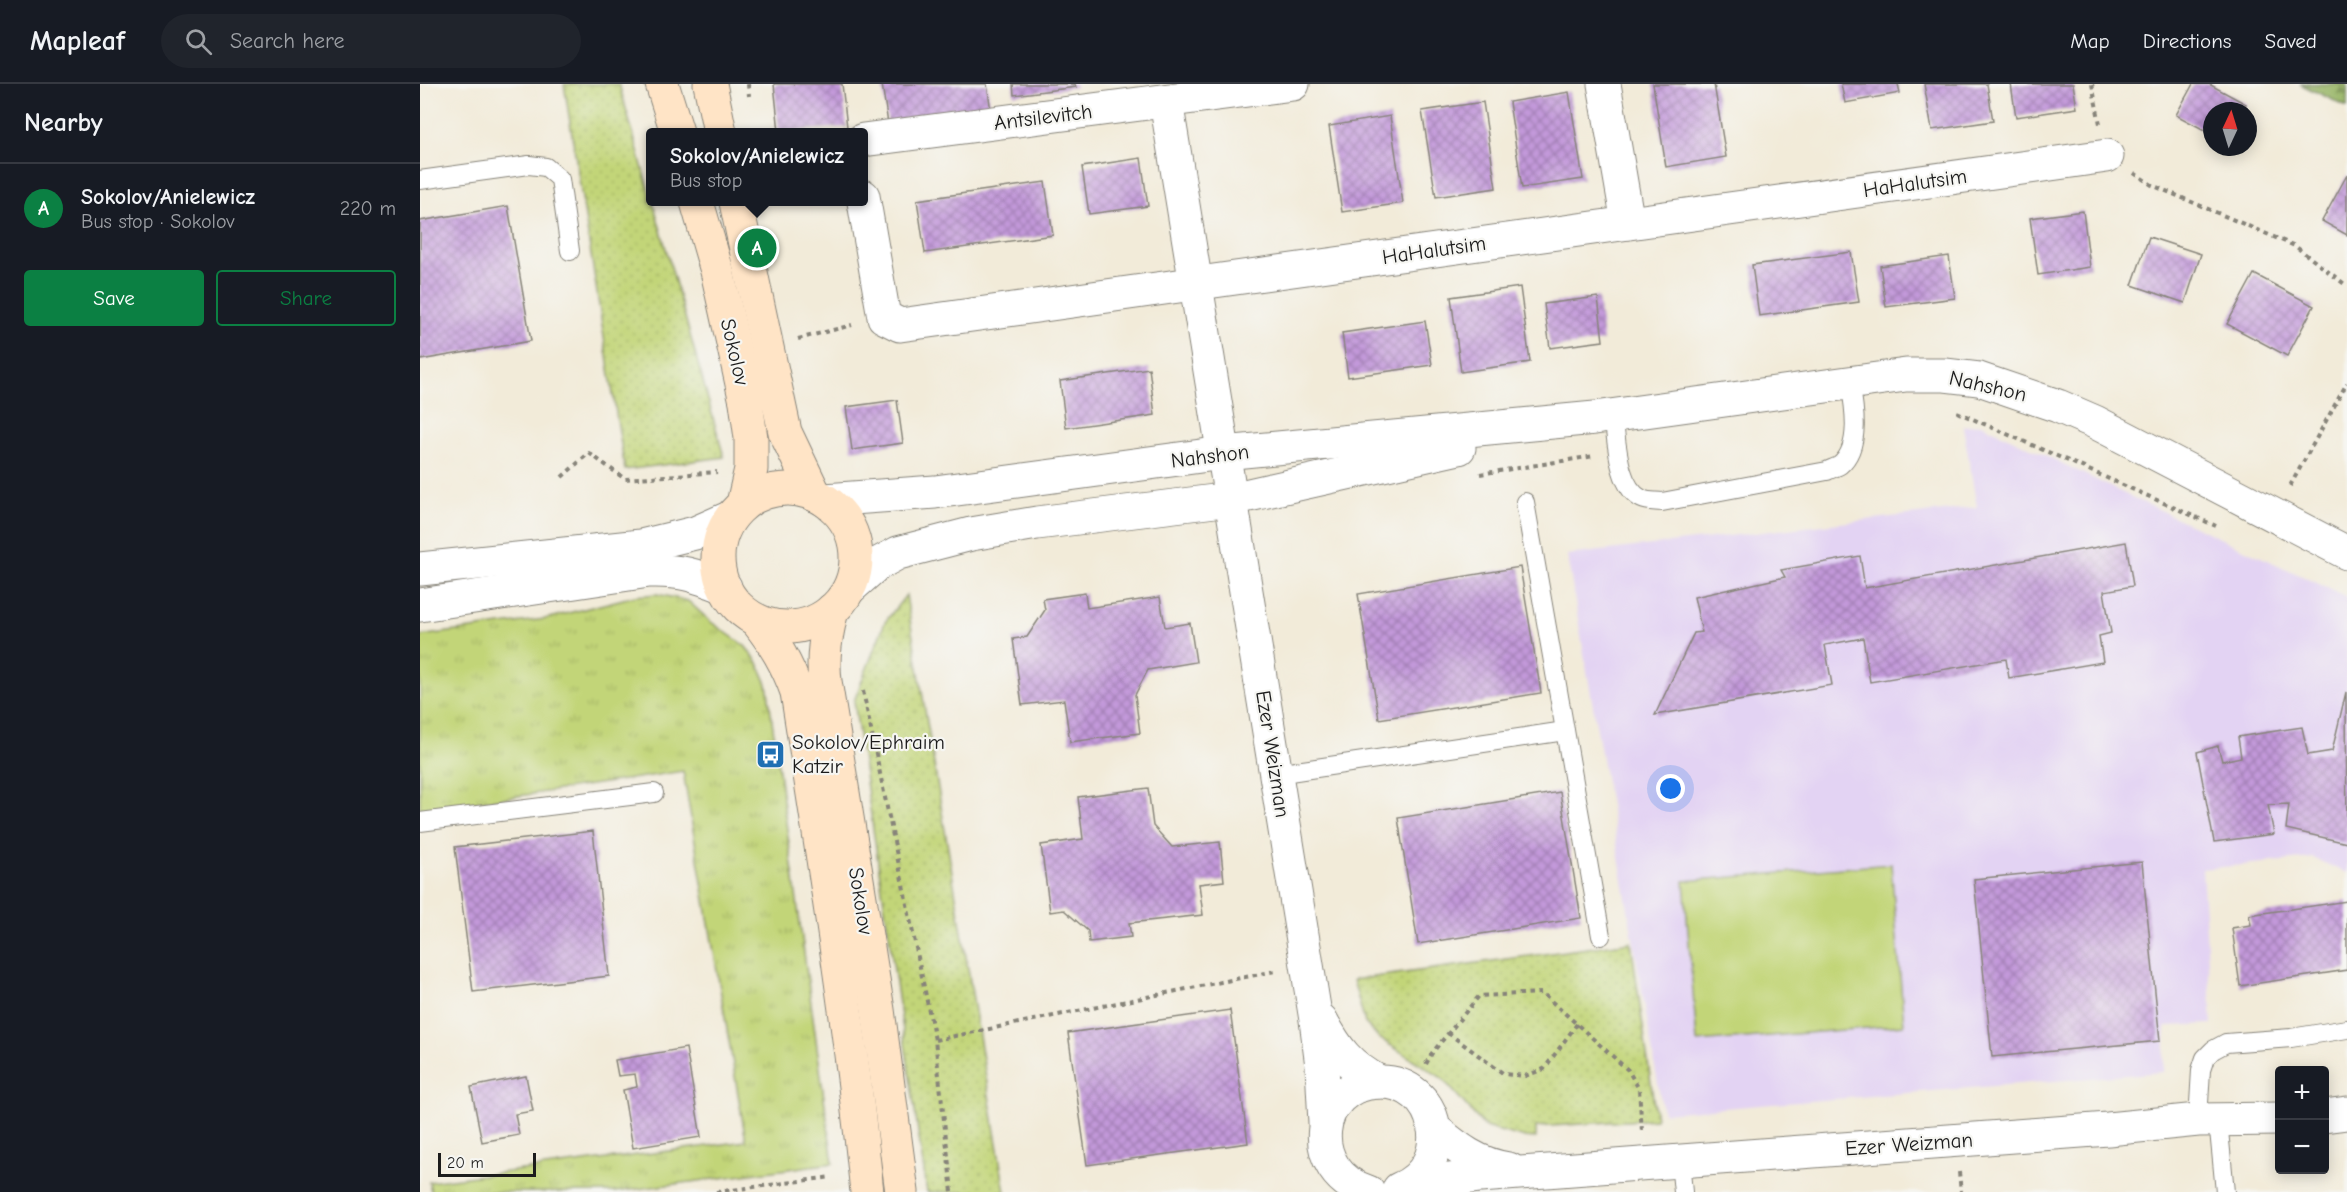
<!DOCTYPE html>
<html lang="en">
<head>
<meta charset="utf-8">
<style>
  :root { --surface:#171b24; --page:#20242c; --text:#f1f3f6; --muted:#9ea1a6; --line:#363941; --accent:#0b8043 }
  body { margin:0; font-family:"Comic Neue",sans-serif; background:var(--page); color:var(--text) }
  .controls { position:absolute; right:18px; bottom:18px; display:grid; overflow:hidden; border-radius:6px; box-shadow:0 3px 15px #0003 }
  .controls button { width:54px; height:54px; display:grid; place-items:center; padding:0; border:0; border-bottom:2px solid var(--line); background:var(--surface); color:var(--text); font:30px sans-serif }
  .compass { position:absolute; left:1783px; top:18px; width:54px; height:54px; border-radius:50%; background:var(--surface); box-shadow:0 3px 15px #0003; rotate:4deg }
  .scale { position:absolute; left:18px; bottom:15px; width:98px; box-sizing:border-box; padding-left:6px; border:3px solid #1c1c1c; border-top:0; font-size:16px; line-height:21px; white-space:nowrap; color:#1c1c1c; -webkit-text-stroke:4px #f6f6f2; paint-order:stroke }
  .you { position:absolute; left:1251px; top:705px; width:21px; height:21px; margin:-15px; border:4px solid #fff; border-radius:50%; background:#1a73e8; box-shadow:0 0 0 9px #1a73e833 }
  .badge { display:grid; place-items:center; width:39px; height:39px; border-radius:50%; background:var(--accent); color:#fff; font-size:20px; font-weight:700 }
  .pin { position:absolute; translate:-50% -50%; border:3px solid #fff; box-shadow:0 2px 6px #0006 }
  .popup { position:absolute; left:226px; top:44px; width:222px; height:78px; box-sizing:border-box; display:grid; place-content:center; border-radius:6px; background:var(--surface); filter:drop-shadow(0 2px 4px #0005); font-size:20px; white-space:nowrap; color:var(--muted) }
  .popup b { font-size:22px; color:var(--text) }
  .popup::after { content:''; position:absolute; left:50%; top:100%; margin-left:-12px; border:12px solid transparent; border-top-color:var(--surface) }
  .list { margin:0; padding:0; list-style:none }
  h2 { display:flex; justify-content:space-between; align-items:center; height:78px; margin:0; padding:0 24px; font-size:26px }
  h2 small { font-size:20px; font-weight:400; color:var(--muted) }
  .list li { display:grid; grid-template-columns:39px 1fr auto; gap:18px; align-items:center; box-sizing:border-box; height:90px; padding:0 24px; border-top:2px solid var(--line) }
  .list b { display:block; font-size:22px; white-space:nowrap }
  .list p { margin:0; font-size:20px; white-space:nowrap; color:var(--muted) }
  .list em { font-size:20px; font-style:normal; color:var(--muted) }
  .actions { display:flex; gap:12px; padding:18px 24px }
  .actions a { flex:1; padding:14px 0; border:2px solid var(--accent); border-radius:6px; text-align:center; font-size:21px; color:var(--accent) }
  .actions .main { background:var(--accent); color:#fff }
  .icon { flex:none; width:33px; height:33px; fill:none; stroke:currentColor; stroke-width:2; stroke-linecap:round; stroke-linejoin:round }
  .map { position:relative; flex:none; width:1927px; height:1108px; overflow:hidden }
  header { display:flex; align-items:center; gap:36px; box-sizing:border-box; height:84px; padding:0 30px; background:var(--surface); border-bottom:2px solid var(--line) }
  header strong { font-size:28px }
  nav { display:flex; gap:33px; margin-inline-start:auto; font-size:21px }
  .search { width:420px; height:54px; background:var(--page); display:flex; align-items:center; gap:15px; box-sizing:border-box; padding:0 21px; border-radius:33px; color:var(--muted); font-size:22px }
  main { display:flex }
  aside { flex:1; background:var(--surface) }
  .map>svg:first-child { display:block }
  .built { fill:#e3d3f3 }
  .grass { fill:url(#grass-tufts); stroke:#6f784a; stroke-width:1.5 }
  .forest { fill:url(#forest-firs); stroke:#5a6942; stroke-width:1.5 }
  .park { fill:url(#park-dots); stroke:#6f784a; stroke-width:1.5 }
  .pitch { fill:#c2d578; stroke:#6f784a; stroke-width:1.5 }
  .building { fill:url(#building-cross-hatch) }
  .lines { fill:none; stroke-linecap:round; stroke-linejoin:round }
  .service-casing { stroke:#87847a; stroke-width:20 }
  .minor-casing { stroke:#87847a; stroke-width:35 }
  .secondary-casing { stroke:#87847a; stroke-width:35 }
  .path { stroke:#87847a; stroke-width:4; stroke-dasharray:4.5 4.5; stroke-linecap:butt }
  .service { stroke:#fff; stroke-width:18 }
  .minor { stroke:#fff; stroke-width:33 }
  .secondary { stroke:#ffe4c6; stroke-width:33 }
  .labels { text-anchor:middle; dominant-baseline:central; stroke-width:4.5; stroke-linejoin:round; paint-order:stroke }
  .street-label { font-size:21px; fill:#1c1c1c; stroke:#f6f6f2 }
  .poi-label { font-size:21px; fill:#1c1c1c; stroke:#f6f6f2; text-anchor:start }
</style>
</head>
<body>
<header>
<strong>Mapleaf</strong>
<div class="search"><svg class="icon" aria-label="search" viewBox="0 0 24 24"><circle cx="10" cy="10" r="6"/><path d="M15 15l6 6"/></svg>Search here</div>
<nav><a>Map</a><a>Directions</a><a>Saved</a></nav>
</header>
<main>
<aside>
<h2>Nearby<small></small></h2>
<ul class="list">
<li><span class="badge">A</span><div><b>Sokolov/Anielewicz</b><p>Bus stop · Sokolov</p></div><em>220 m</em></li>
</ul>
<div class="actions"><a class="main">Save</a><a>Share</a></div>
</aside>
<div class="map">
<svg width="1927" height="1108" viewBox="0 0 1927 1108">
  <defs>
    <pattern id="grass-tufts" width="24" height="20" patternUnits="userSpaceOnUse" patternTransform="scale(1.5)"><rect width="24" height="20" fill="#c2d578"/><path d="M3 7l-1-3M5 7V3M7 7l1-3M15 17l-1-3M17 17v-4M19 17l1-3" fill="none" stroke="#a6b667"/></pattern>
    <pattern id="forest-firs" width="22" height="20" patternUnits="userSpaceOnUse" patternTransform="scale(1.5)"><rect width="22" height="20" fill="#99b668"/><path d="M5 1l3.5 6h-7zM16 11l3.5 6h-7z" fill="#7c9355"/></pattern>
    <pattern id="park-dots" width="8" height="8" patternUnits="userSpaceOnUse" patternTransform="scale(1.5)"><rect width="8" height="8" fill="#c2d578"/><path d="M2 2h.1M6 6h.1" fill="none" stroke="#a6b667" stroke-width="1.8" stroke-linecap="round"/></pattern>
    <pattern id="building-cross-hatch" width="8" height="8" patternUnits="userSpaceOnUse" patternTransform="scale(1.5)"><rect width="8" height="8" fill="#c399da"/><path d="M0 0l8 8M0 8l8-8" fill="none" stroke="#9e7cb0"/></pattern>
  </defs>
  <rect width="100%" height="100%" fill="#f6f6f2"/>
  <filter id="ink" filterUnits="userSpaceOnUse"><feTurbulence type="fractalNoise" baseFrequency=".0167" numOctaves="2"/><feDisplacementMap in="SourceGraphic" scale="12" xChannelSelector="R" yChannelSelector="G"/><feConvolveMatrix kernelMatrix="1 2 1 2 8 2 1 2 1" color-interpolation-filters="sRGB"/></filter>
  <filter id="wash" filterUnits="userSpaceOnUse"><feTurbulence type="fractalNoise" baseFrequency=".008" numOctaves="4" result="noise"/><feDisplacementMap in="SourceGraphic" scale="24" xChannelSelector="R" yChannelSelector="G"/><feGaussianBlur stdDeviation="1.35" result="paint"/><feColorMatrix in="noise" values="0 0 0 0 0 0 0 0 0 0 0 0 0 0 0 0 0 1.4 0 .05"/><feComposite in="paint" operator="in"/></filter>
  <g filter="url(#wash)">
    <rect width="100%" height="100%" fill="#f2ebd9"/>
    <!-- built -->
    <path class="built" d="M1561 340 1707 411 1927 513V789L1893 774 1782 785 1792 940 1746 942 1743 988 1243 1029 1147 471 1557 423 1543 342Z"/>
    <!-- grass -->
    <path class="grass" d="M237 510 268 517 291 538 325 562 337 577 347 600 413 1079 195 1108H11L9 1098 326 1057 263 687 0 727V552L125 535 215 512Z"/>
    <!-- forest -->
    <path class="forest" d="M1880 0H1927V23Z"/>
    <!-- park -->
    <g class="park">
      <path d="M144 0H199L230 110V118H233L304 373 205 386Z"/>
      <path d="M486 511 585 1108H507L434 617 465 538Z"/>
      <path d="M1211 858 1236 1035 1116 1043V1054L1101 1053 1065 1043 1022 994 959 954 945 939 933 896Z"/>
    </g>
    <!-- pitch -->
    <path class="pitch" d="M1471 780 1484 941 1277 958 1264 797Z"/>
    <g id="blocks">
      <!-- building -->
      <g class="building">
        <path d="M354 0H422L427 43 359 48Z"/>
        <path d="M462 0H567L571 27 468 40Z"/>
        <path d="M593 0H655L656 3 594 11Z"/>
        <path d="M1233 0H1294L1306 73 1246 83Z"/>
        <path d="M1421 0H1478L1480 9 1425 19Z"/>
        <path d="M1504 0H1567L1573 37 1512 46Z"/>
        <path d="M1591 0H1653L1657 24 1596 33Z"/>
        <path d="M1773 0H1789L1826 20 1822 27H1792V50L1756 31Z"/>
        <path d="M1149 8 1163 95 1102 104 1089 18Z"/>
        <path d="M1063 18 1076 104 1016 113 1002 27Z"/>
        <path d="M970 32 983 119 922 128 909 42Z"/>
        <path d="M721 74 728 122 669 130 662 83Z"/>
        <path d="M1927 91V151L1902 137Z"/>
        <path d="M625 98 633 151 505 169 497 116Z"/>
        <path d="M88 122 111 257 0 276V137Z"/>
        <path d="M1663 127 1670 183 1618 191 1610 134Z"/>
        <path d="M1729 153 1781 170 1765 219 1712 201Z"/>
        <path d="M1431 168 1439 218 1339 232 1332 181Z"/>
        <path d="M1529 172 1535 214 1466 223 1460 182Z"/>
        <path d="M1834 190 1894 222 1867 272 1807 240Z"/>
        <path d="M1100 203 1110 278 1041 288 1031 213Z"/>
        <path d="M1178 213 1183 257 1130 264 1124 220Z"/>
        <path d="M1005 237 1012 281 928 293 922 249Z"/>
        <path d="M729 284 735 331 646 344 640 297Z"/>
        <path d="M477 316 483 359 432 366 426 323Z"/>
        <path d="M1706 458 1713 502 1684 507 1691 549 1679 552 1683 578 1589 594 1586 575 1450 598 1443 554 1405 561 1412 601 1235 631 1274 549 1282 548 1274 513 1365 493 1361 486 1440 472 1445 504Z"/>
        <path d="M1100 483 1121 609 959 635 938 510Z"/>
        <path d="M665 509 667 524 740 513 745 543 770 539 776 578 728 586 715 611 720 649 650 658 644 616 602 621 593 555 607 553 625 526 623 515Z"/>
        <path d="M1926 608 1927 759 1866 745 1869 720 1848 721 1854 750 1794 758 1777 668 1798 662 1802 677 1821 673 1818 653 1882 643 1888 671 1912 667Z"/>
        <path d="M728 704 733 742 752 763 800 758 804 797 779 800 783 831 709 839 711 853 669 858 668 847 644 826 630 828 621 761 663 755 658 713Z"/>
        <path d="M1140 708 1161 834 998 860 978 734Z"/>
        <path d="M173 747 189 892 53 908 35 763Z"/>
        <path d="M1722 778 1740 957 1572 973 1554 795Z"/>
        <path d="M1927 817V886L1820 902 1812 844 1831 841 1829 831Z"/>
        <path d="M810 926 828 1059 667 1081 648 949Z"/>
        <path d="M266 964 281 1053 213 1064 203 1006 217 1003 215 990 198 992 195 976Z"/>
        <path d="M106 992 113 1027 95 1030 99 1051 62 1058 51 1003Z"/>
      </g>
    </g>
  </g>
  <g filter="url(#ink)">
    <use href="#blocks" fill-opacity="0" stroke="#87847a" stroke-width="1.5"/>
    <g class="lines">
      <defs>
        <g id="service">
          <path d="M0 96 109 81 126 83 140 95 150 167"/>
          <path d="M1193 331C1197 356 1197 403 1222 415 1228 418 1236 417 1242 418L1407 387C1411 385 1417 383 1420 381 1442 363 1434 321 1430 298"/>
          <path d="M1105 418 1181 852"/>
          <path d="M856 690 1145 647"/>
          <path d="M0 738 234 709"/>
          <path d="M1778 1036 1781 986 1785 974 1793 966 1806 959 1871 954 1927 945"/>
          <path d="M1798 1036 1805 1108"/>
          <path d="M1260 1078 1263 1108"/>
        </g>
        <g id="minor">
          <path d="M1184 0 1208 139"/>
          <path d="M746 17 896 936 902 982 905 1039"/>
          <path d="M443 56 873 0"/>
          <path d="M443 112 464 233 480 241 1687 72"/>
          <path d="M405 416 515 408 803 369 1175 334 1486 291H1525L1559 295 1638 322 1675 338 1927 469"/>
          <path d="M0 485 221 462 275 449 309 434"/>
          <path d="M430 504 456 481 478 469 551 450 617 439 811 415 1039 364"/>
          <path d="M0 521 229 487C261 486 275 491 305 503"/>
          <path d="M901 936C917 966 928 981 959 998"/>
          <path d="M1904 1032 1927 1029"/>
          <path d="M1014 1045C1037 1064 1058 1081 1089 1085"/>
          <path d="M989 1101 1060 1092 1688 1045 1778 1036 1860 1035"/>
          <path d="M948 1108C884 1088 893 1001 958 998 1020 995 1037 1082 979 1105"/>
        </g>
        <g id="secondary">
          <path d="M242 0 257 48"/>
          <path d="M290 0 300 48"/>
          <path d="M277 118 297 187 326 318 331 354V385L323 420"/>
          <path d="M316 118 365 348 395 411"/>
          <circle cx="367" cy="474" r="69"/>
          <path d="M412 526C406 551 402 572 405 597L458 926 482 1108"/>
          <path d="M337 537C355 560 367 580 377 608 403 774 430 941 447 1108"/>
        </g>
      </defs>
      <!-- service casing -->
      <use href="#service" class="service-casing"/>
      <!-- minor casing -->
      <use href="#minor" class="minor-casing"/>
      <!-- secondary casing -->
      <use href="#secondary" class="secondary-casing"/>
      <!-- path -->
      <g class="path">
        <path d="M328 0 329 12"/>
        <path d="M1672 0 1680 40"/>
        <path d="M1714 89 1732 101 1875 162 1927 202"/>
        <path d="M378 255 432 241"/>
        <path d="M1537 328 1796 442"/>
        <path d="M1060 390 1174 372"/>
        <path d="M142 393 169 369 205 395 297 388"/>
        <path d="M1870 402 1927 299"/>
        <path d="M443 607 515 956 532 1108"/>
        <path d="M1028 949 1084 990 1105 992 1124 985 1157 940"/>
        <path d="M515 956 855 887"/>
        <path d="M1006 980 1012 969 1059 912 1122 909 1208 986 1219 1005 1222 1047"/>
        <path d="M1539 1088 1541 1108"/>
        <path d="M296 1108 412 1093"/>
      </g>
      <!-- service -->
      <use href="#service" class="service"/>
      <!-- minor -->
      <use href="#minor" class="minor"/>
      <!-- secondary -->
      <use href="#secondary" class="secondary"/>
    </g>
  </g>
  <!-- icons -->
  <defs>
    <symbol id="bus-square" viewBox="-11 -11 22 22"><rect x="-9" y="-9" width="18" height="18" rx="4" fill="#1f6fb2" stroke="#f6f6f2"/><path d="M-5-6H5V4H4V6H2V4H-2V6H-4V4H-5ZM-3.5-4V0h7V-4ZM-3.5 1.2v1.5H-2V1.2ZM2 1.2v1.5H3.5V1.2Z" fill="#fff"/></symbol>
  </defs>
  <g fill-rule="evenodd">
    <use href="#bus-square" x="334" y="654" width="33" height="33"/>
  </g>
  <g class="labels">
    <!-- street labels -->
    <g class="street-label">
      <text transform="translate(623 33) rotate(-7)">Antsilevitch</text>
      <text transform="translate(1495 99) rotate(-8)">HaHalutsim</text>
      <text transform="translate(1014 166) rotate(-8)">HaHalutsim</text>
      <text transform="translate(315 268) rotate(77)">Sokolov</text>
      <text transform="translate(1568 302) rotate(13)">Nahshon</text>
      <text transform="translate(790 372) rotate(-7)">Nahshon</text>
      <text transform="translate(853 670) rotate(81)">Ezer Weizman</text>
      <text transform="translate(441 817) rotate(81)">Sokolov</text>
      <text transform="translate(1489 1060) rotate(-4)">Ezer Weizman</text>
    </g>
    <!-- poi labels -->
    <g class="poi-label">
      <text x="372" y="658">Sokolov/Ephraim<tspan x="372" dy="24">Katzir</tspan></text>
    </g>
  </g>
</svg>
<div class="controls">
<button>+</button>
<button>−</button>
</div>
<svg class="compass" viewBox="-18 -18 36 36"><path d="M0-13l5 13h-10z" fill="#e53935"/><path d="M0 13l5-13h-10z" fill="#9ea1a6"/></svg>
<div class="scale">20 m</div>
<div class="you"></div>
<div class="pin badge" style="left:337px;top:164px">A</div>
<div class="popup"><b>Sokolov/Anielewicz</b>Bus stop</div>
</div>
</main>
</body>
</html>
